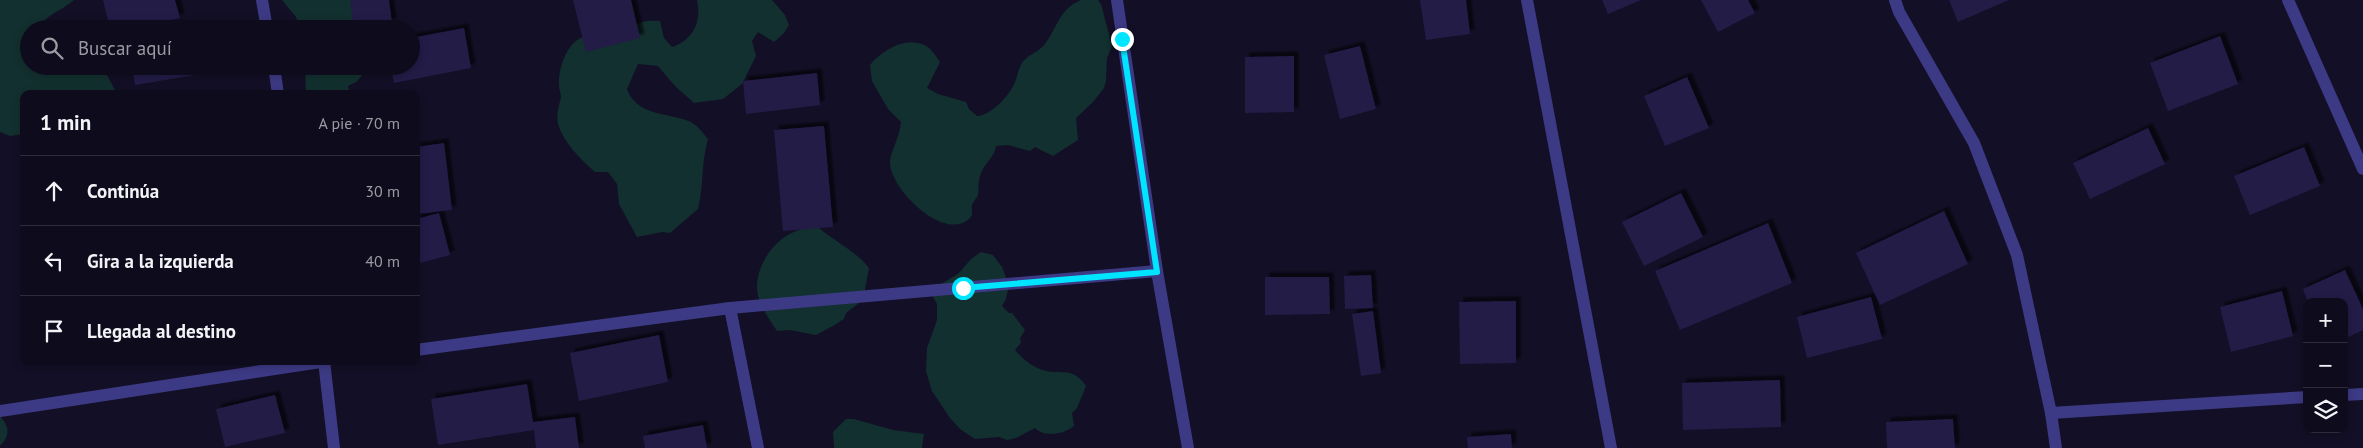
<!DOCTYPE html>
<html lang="es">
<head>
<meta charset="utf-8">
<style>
  :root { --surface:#0e0b1c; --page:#1c1929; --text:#f1f3f6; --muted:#9b9ba3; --line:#2e2b3b }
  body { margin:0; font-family:"PT Sans",sans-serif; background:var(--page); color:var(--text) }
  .controls { position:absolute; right:15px; bottom:15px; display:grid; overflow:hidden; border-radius:10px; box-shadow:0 2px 8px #0003 }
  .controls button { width:45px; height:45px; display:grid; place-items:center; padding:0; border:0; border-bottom:1px solid var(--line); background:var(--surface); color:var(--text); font:25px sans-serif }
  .stop { position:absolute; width:15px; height:15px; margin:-11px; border:4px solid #00e5ff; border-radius:50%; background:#fff }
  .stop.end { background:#00e5ff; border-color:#fff; box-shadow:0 1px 5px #0008 }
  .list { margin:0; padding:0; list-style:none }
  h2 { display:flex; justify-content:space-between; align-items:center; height:65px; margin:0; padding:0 20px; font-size:21px }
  h2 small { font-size:16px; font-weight:400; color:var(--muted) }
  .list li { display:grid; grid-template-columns:32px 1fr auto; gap:15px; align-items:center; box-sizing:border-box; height:70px; padding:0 20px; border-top:1px solid var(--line) }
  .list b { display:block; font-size:19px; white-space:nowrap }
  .list em { font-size:16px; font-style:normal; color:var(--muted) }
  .icon { flex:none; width:28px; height:28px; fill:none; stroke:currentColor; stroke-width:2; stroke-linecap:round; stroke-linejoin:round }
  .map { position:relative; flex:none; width:2363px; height:448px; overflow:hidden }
  .search { position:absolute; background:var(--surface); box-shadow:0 2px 8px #0003; left:20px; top:20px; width:400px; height:55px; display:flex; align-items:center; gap:12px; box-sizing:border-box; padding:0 18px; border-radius:28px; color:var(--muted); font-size:19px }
  .panel { position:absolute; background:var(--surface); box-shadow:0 2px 8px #0003; left:20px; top:90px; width:400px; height:275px; border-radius:10px }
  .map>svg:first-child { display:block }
  .green { fill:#12302f }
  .building { fill:#241b47; filter:url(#shadow) }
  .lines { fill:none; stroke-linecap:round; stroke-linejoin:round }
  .minor { stroke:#3d3a85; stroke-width:12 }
  .route { stroke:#00e5ff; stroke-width:6 }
</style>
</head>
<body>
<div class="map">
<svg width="2363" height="448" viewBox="0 0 2363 448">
  <defs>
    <filter id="shadow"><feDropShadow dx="4.5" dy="-4.5" stdDeviation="1" flood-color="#0009"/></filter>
  </defs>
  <rect width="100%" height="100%" fill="#130f26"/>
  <!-- green -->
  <g class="green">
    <path d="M0 0H74C64 9 53 12 44 21L47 29H29V66H110L107 75 117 94H24V134L10 136 0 132Z"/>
    <path d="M282 0H373L372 25 375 29H293L297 20 296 17Z"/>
    <path d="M697 0H772L785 15 789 25 784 33 774 42 758 32 752 41 756 56 742 84 723 99 694 103 675 86 658 66 638 64 627 89C637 117 668 112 691 122 698 126 703 133 708 139 701 163 704 185 698 209L670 233 662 232 637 237 619 204 617 184 608 172H595C580 159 564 143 558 124 556 114 559 106 561 97 561 93 559 90 559 86 558 71 565 47 579 39 592 31 606 34 620 30 637 26 639 19 660 21L664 38 672 47C693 40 702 21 697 0Z"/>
    <path d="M1081 0H1098L1101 4 1112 46 1107 58 1106 81 1104 88 1093 102 1076 118 1078 140 1053 156 1035 147 1030 151 1008 145 996 146C995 157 983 164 980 176 978 182 979 188 978 195 977 198 973 201 972 205 971 209 974 215 969 219 944 242 889 188 890 162 890 152 900 137 901 122L888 109 872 81 870 65C882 51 904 36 924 45 931 48 936 56 940 62L927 88 938 94 966 102 969 109 977 116C989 116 1006 99 1012 88 1017 81 1017 71 1022 63 1027 55 1039 52 1045 44 1057 28 1060 8 1081 0Z"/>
    <path d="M305 66H371L356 82 348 86 350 94H306Z"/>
    <path d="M818 227C835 242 856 251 869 268L863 300 846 313 844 319 833 326 816 335 790 330 777 331C769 319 758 304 757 289 756 265 775 237 799 230 804 228 812 228 818 227Z"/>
    <path d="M981 252 993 255 1002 267 1009 285 1006 299 1002 306 1009 313H1012L1025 330 1020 338 1021 343 1015 350C1022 358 1030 365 1040 369 1060 377 1071 364 1086 386L1077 408 1072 413 1074 426C1064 434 1045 438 1035 428L1016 438 1007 440 999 437 975 439 960 429 950 418 932 391 926 371 927 348 937 320V304L930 291 959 273 971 259Z"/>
    <path d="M0 416C10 427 10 436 0 446Z"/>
    <path d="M846 419H854L893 430 924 434 922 448H834L833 432Z"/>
  </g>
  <!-- building -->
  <g class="building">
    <path d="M103 0H175L180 18 134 29H110Z"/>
    <path d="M350 0H389L392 23 354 28Z"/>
    <path d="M573 0H631L640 38 586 52Z"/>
    <path d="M1420 0H1466L1470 34 1426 40Z"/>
    <path d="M1602 0H1641L1608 14Z"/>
    <path d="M1701 0H1748L1755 13 1718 32Z"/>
    <path d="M1949 0H2009L1958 22Z"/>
    <path d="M464 28 471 68 394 83 391 66H411V38Z"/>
    <path d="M2220 36 2238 84 2168 111 2150 63Z"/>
    <path d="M1360 46 1376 109 1340 119 1324 55Z"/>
    <path d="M1294 56V112L1245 113V57Z"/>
    <path d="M132 66H206L207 73 135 85Z"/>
    <path d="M817 73 820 105 746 114 743 81Z"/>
    <path d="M1687 77 1709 128 1665 146 1644 96Z"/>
    <path d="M824 126 833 227 783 231 774 130Z"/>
    <path d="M2148 128 2165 164 2090 199 2073 163Z"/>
    <path d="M444 143 452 210 416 214V147Z"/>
    <path d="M2304 147 2320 186 2250 215 2234 176Z"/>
    <path d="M1681 193 1703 237 1644 266 1622 222Z"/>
    <path d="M1944 211 1968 264 1880 305 1856 253Z"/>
    <path d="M439 213 450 255 416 264V219Z"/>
    <path d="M1768 223 1792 283 1680 330 1655 271Z"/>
    <path d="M2345 270 2363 309V330L2344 339V302H2308L2303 289Z"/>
    <path d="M1371 275 1373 308 1345 309 1344 276Z"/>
    <path d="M1265 277H1329L1330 314 1265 315Z"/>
    <path d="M2282 291 2293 336 2231 352 2220 307Z"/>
    <path d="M1871 297 1882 339 1807 358 1797 317Z"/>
    <path d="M1516 301V363L1460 364 1459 302Z"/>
    <path d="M1373 311 1381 373 1361 376 1352 314Z"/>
    <path d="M659 335 668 382 579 401 570 353Z"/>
    <path d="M1780 380 1781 427 1683 430 1682 383Z"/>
    <path d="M527 384 533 422 575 417 579 448H536L534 430 438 445 431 399Z"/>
    <path d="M275 395 285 433 225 447 216 409Z"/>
    <path d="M1953 419 1955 448H1887L1886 422Z"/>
    <path d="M703 425 707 448H645L643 436Z"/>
    <path d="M1511 434 1512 448H1468L1467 437Z"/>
  </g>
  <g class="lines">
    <!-- minor -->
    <g class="minor">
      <path d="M262 0 267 29"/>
      <path d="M1117 0 1157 271 1188 448"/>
      <path d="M1527 0 1611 448"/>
      <path d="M1895 0 1899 12 1974 143 2017 255 2051 413 2056 448"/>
      <path d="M2288 0 2363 169"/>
      <path d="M274 66 278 94"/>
      <path d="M730 308 758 448"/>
      <path d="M416 350 730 308 1157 271"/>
      <path d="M324 361 334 448"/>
      <path d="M2344 395 2363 394"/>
      <path d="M0 411 327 361"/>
      <path d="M2051 413 2307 397"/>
    </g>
  </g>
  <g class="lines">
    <!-- route -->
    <path class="route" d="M963 288 1157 272 1122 39"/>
  </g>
</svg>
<div class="controls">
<button>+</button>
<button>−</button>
<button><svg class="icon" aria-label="layers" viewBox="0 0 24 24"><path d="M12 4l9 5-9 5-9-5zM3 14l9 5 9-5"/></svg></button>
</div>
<div class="stop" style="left:963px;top:288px"></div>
<div class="stop end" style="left:1122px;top:39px"></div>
<div class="search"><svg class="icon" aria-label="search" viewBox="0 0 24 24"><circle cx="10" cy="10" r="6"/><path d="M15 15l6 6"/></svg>Buscar aquí</div>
<section class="panel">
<h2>1 min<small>A pie · 70 m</small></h2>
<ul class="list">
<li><svg class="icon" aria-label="ahead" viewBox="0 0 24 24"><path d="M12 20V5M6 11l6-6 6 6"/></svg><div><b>Continúa</b></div><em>30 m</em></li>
<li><svg class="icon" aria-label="left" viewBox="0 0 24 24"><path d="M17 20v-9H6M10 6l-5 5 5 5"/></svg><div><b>Gira a la izquierda</b></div><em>40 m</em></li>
<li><svg class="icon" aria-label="arrive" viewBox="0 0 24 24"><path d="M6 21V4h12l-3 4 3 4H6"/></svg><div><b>Llegada al destino</b></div></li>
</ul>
</section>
</div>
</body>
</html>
